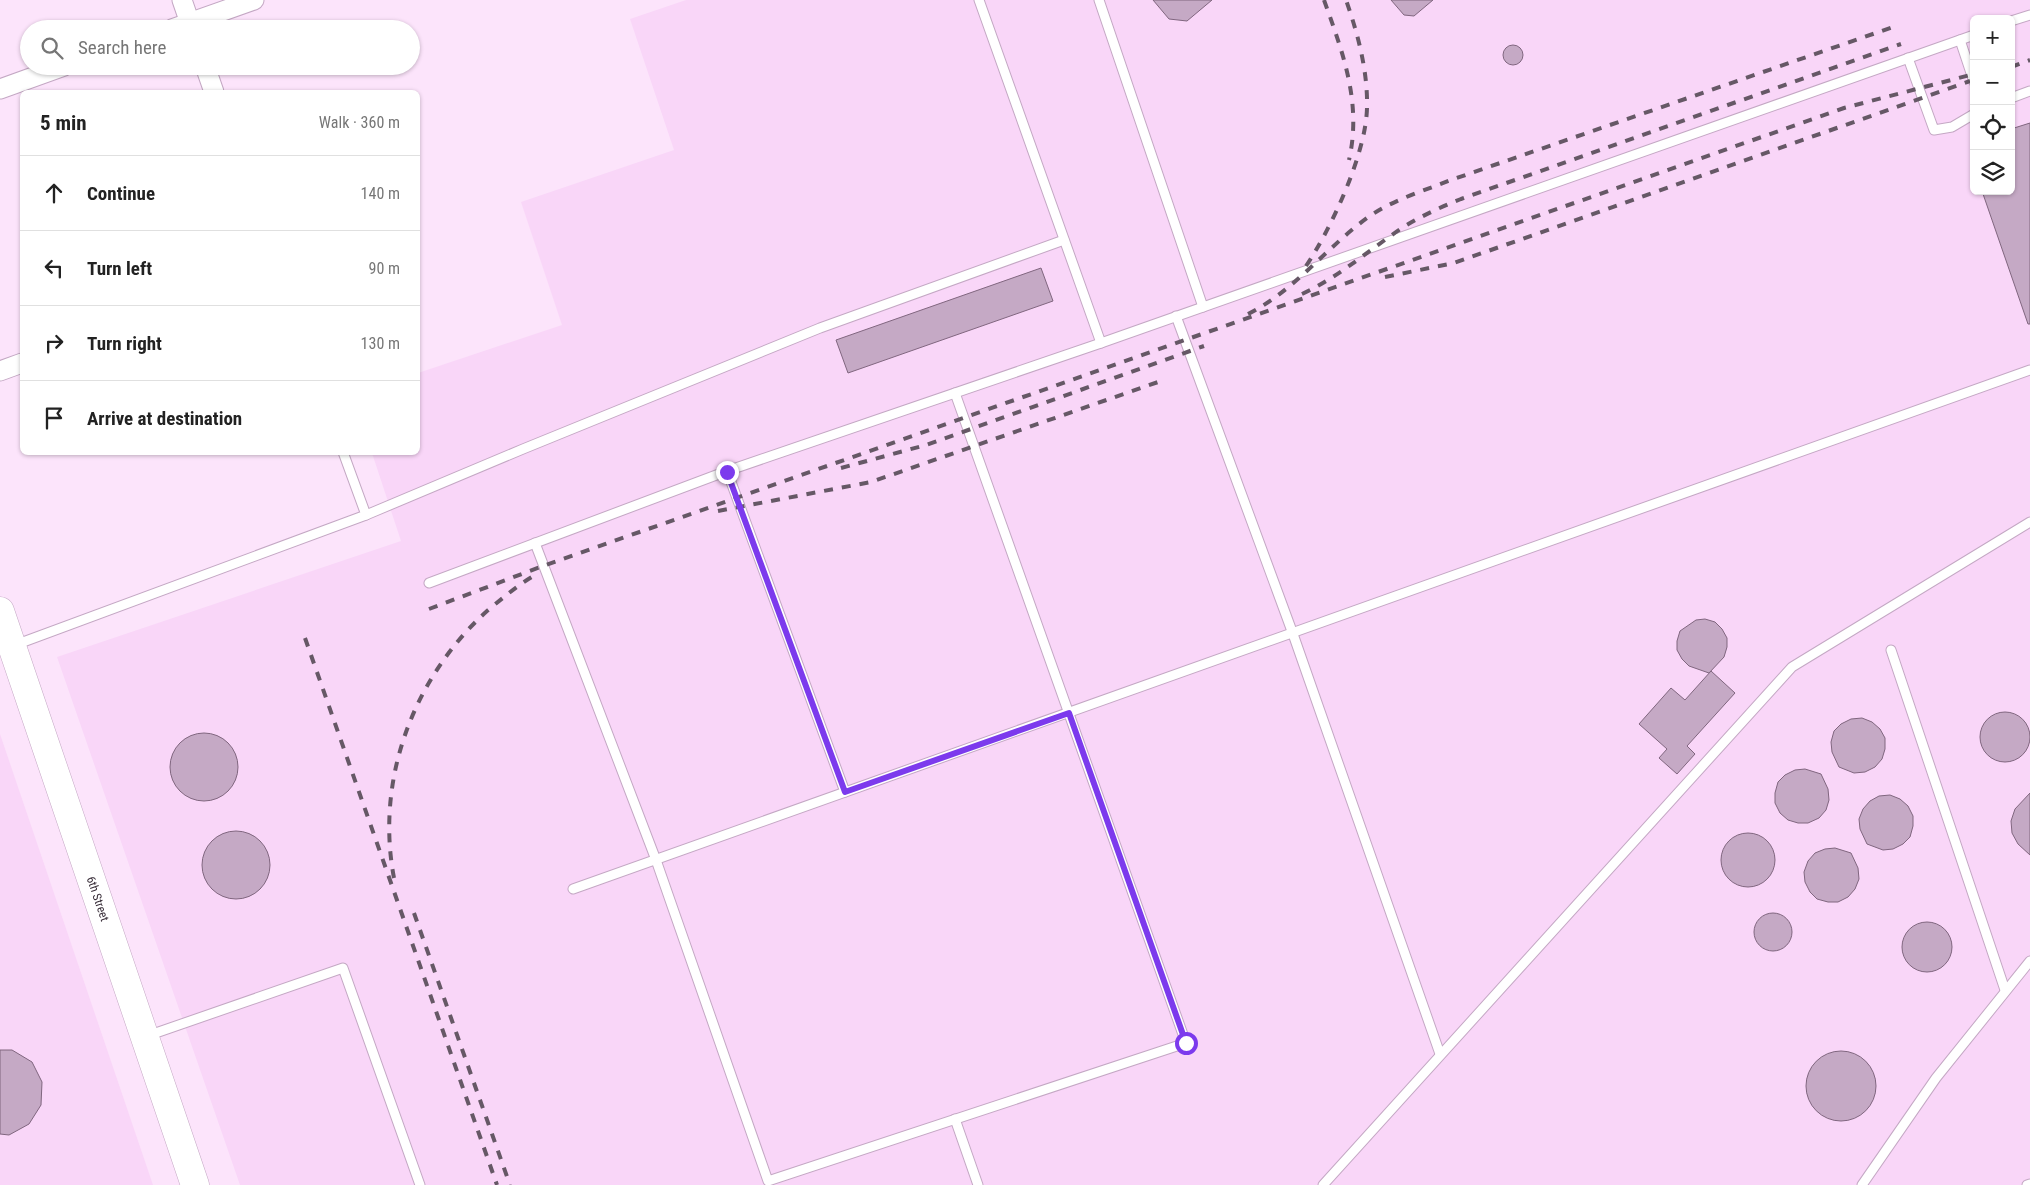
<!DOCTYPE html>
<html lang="en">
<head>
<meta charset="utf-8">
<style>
  :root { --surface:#fff; --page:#f2f2f2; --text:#222; --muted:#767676; --line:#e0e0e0 }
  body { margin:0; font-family:"Roboto Condensed",sans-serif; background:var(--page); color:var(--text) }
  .controls { position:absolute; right:15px; top:15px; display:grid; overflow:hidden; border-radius:8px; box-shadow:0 1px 4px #0004 }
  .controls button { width:45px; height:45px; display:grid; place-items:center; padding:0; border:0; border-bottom:1px solid var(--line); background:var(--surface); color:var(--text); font:25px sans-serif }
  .stop { position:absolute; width:15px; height:15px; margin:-11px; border:4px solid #7c3aed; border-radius:50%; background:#fff }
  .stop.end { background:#7c3aed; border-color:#fff; box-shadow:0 1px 5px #0008 }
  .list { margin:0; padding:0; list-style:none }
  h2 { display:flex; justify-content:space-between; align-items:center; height:65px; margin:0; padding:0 20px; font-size:21px }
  h2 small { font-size:16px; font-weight:400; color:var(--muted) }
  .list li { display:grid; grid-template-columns:32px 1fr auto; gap:15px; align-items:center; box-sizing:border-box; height:75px; padding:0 20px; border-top:1px solid var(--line) }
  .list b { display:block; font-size:19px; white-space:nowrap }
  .list em { font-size:16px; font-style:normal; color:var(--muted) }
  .icon { flex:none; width:28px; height:28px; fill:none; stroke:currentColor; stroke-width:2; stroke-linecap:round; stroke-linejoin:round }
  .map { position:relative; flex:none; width:2030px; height:1185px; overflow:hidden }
  .search { position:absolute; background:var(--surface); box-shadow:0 1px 4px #0004; left:20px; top:20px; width:400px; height:55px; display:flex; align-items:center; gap:12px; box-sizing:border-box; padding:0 18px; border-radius:28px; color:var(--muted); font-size:19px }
  .panel { position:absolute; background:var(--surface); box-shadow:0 1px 4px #0004; left:20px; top:90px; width:400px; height:365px; border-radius:8px }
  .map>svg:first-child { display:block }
  .built { fill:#f9d6f8; fill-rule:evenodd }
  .building { fill:#c5a9c5; stroke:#80667f }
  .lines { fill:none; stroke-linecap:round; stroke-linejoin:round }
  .lane-casing { stroke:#c4a8c4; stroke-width:11 }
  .street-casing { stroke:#c4a8c4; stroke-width:21 }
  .primary-casing { stroke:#c4a8c4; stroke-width:29 }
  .lane { stroke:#fff; stroke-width:9 }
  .street { stroke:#fff; stroke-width:19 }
  .primary { stroke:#fff; stroke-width:28 }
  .rail { stroke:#665866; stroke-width:4; stroke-dasharray:9 9; stroke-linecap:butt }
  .route { stroke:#7c3aed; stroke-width:6 }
  .labels { text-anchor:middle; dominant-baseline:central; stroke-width:4.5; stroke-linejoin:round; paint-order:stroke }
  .street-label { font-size:12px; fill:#382d38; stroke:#fef8fd }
</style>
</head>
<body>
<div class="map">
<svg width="2030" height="1185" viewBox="0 0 2030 1185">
  <rect width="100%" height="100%" fill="#fce4fb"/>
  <!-- built -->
  <g class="built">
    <path d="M686 0H2030V1185H240L57 657 401 541 372 453 418 452V373L562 325 521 202 674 150 630 19ZM1974 19H2011V191H1974Z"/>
    <path d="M0 734 153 1185H0Z"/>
  </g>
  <!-- building -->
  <g class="building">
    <path d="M1153 0H1212L1187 21 1169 19Z"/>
    <path d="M1391 0H1433L1414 16 1404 15Z"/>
    <circle cx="1513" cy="55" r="10"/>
    <path d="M2030 123V324H2028L1982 191H2011V129Z"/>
    <path d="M1041 268 1053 301 848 373 836 340Z"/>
    <path d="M1705 619 1715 622 1722 629 1727 638V647L1724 657 1709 673 1689 666 1682 659 1677 650V641L1680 631 1696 620Z"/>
    <path d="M1711 671 1735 693 1687 746 1695 754 1677 774 1659 758 1667 749 1639 724 1671 688 1685 700Z"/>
    <circle cx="2005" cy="737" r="25"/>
    <path d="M1862 718 1872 722 1880 729 1885 738V749L1882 759 1875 767 1865 772 1854 773 1839 767 1832 752 1831 742 1834 731 1841 724 1851 719Z"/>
    <circle cx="204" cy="767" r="34"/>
    <path d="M1805 769 1821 774 1828 789 1829 800 1826 810 1819 818 1808 823H1798L1788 820 1780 813 1775 803V793L1778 782 1785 775 1795 770Z"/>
    <path d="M2030 793V855L2018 844 2012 833 2011 821 2015 809Z"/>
    <path d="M1890 795 1900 799 1908 806 1913 816V826L1910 837 1903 844 1893 849 1883 850 1867 844 1860 829 1859 819 1863 809 1870 801 1879 796Z"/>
    <circle cx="236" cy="865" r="34"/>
    <circle cx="1748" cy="860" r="27"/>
    <path d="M1835 848 1851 853 1858 868 1859 879 1855 889 1848 897 1838 902H1828L1817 899 1810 892 1805 882 1804 872 1808 861 1815 853 1825 849Z"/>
    <circle cx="1773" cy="932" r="19"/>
    <circle cx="1927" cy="947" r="25"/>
    <path d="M0 1050H12L32 1062 42 1082 41 1105 29 1124 9 1135 0 1134Z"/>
    <circle cx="1841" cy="1086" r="35"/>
  </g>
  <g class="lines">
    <defs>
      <g id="lane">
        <path d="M979 0 1101 343"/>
        <path d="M1099 0 1203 307"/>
        <path d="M2011 21 2030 15"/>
        <path d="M1960 40 1974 82"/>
        <path d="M1908 58 1934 130 1952 127 1974 114"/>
        <path d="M2011 98 2030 91"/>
        <path d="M1176 316 1293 634 1440 1054"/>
        <path d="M727 471 845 792"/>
        <path d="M366 515 523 449 820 328 1064 240"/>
        <path d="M535 543 656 860 768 1181 1186 1043 955 393"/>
        <path d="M429 583 727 471 1101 343 1974 35"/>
        <path d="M15 645 366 515 343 452"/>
        <path d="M1891 650 2005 990"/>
        <path d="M573 889 2030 370"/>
        <path d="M147 1036 343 968 420 1185"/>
        <path d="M955 1119 978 1185"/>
        <path d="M1323 1185 1792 667 2030 522"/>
        <path d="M1862 1185 1936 1078 2030 961"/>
        <path d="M2027 1185 2030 1184"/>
      </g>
      <g id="street">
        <path d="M182 0 192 29"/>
        <path d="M172 29 254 0"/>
        <path d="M205 66 214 92"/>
        <path d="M0 89 64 66"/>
        <path d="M0 371 22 363"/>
      </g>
      <g id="primary">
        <path id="s1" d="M0 611 195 1185"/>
      </g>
    </defs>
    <!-- lane casing -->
    <use href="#lane" class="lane-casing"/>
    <!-- street casing -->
    <use href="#street" class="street-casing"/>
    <!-- primary casing -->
    <use href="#primary" class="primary-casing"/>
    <!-- lane -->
    <use href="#lane" class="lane"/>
    <!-- street -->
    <use href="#street" class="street"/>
    <!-- primary -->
    <use href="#primary" class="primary"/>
    <!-- rail -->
    <g class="rail">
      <path d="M1324 0C1343 53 1362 103 1349 160"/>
      <path d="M2011 67 2030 60"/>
      <path d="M1306 266C1331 229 1366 154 1367 108 1368 72 1358 34 1346 0"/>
      <path d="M1385 277 1454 263 1970 81"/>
      <path d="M1302 294C1339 277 1369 250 1402 228 1421 216 1441 207 1461 199L1901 44"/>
      <path d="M1248 314C1294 291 1326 248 1367 218 1392 200 1423 191 1451 180L1896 26"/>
      <path d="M841 468 926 445 1204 346"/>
      <path d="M718 511 871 482 1161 381"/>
      <path d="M429 609 543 566 1844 108 1974 74"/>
      <path d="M305 638 497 1185"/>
      <path d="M394 878C375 779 414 677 487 611 504 597 520 583 539 573"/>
      <path d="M414 913 510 1185"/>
    </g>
  </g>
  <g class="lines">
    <!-- route -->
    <path class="route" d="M727 472 845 792 1069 713 1186 1043"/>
  </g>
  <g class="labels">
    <!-- street labels -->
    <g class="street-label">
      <text stroke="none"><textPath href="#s1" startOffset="304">6th Street</textPath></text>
    </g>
  </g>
</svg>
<div class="controls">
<button>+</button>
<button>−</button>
<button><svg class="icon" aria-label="locate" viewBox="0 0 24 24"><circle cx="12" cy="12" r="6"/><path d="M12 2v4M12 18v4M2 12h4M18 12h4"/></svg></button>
<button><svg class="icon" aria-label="layers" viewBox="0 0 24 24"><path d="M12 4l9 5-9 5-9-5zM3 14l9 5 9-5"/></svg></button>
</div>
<div class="stop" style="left:1186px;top:1043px"></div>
<div class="stop end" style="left:727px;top:472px"></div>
<div class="search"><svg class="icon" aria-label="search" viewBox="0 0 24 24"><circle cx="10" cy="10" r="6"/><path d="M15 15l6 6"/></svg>Search here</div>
<section class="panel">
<h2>5 min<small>Walk · 360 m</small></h2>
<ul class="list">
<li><svg class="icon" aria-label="ahead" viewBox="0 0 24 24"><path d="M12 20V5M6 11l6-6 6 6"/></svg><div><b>Continue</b></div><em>140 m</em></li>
<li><svg class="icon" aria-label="left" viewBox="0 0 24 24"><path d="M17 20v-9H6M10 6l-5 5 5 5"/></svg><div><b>Turn left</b></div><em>90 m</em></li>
<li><svg class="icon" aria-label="right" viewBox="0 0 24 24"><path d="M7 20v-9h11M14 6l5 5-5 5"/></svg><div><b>Turn right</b></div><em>130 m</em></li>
<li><svg class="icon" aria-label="arrive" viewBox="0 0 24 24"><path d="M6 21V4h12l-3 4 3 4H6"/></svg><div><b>Arrive at destination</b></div></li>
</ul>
</section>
</div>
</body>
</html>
